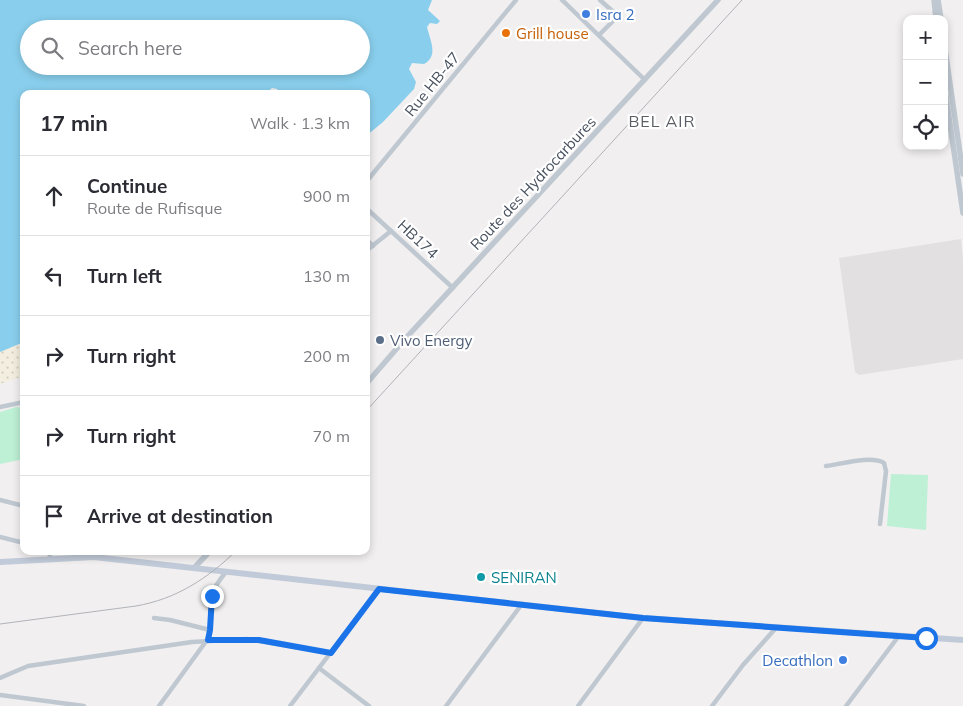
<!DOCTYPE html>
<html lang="en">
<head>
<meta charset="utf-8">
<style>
  :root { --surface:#fff; --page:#f7f7f7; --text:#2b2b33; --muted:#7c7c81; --line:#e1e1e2 }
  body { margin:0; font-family:Mulish,sans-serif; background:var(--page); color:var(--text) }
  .controls { position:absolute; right:15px; top:15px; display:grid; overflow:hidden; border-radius:10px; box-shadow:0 2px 8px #0003 }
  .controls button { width:45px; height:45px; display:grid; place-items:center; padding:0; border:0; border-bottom:1px solid var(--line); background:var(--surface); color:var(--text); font:25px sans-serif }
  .stop { position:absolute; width:15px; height:15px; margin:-11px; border:4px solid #1a73e8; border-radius:50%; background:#fff }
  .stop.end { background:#1a73e8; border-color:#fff; box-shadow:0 1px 5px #0008 }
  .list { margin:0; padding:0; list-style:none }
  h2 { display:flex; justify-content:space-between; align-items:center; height:65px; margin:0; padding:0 20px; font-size:21px }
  h2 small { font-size:16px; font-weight:400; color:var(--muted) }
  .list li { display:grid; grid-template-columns:32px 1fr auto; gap:15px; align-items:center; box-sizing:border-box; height:80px; padding:0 20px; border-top:1px solid var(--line) }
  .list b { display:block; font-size:19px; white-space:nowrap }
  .list p { margin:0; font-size:16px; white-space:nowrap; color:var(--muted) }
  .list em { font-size:16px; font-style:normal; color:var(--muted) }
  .icon { flex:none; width:28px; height:28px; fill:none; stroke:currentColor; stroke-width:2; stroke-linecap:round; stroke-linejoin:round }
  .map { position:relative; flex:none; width:963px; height:706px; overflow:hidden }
  .search { position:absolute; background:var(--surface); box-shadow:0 2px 8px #0003; left:20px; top:20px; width:350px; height:55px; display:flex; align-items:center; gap:12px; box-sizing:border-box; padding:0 18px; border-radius:28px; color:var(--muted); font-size:19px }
  .panel { position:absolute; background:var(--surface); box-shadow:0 2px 8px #0003; left:20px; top:90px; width:350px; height:465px; border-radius:10px }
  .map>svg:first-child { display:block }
  .education { fill:#e2e0e1 }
  .grass { fill:#bdf0d5 }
  .sand { fill:url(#sand-dots) }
  .water { fill:#89cfed; fill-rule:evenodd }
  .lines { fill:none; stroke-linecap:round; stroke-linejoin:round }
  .minor { stroke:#bfc8d1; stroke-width:4.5 }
  .tertiary { stroke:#bfc8d1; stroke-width:5.5 }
  .secondary { stroke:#c1cad8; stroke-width:6 }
  .rail { stroke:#b1b3b9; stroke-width:1 }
  .route { stroke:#1a73e8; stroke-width:6 }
  .shop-dot { fill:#3f7fe0; stroke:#fff; stroke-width:2 }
  .food-dot { fill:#e8710a; stroke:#fff; stroke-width:2 }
  .service-dot { fill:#5c6f8a; stroke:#fff; stroke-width:2 }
  .culture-dot { fill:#0f9aa8; stroke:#fff; stroke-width:2 }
  .labels { text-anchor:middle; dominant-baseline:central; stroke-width:4.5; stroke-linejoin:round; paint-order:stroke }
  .shop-label { font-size:15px; fill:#366cbe; stroke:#fff; text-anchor:start }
  .food-label { font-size:15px; fill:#c56008; stroke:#fff; text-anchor:start }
  .street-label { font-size:15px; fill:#47505d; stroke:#fff }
  .service-label { font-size:15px; fill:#4e5e75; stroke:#fff; text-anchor:start }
  .culture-label { font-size:15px; fill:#0d838f; stroke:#fff; text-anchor:start }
  .neighbourhood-label { font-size:16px; letter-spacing:1px; fill:#5b5e64; stroke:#fff }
</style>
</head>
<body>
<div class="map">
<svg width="963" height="706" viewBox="0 0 963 706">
  <defs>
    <pattern id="sand-dots" width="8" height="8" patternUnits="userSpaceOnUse" patternTransform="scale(1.25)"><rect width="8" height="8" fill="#f3eedf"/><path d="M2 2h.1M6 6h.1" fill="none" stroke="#d2cec2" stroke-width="1.8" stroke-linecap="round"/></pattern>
  </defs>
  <rect width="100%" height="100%" fill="#f1efef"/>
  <!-- education -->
  <path class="education" d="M961 239 963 259V359L859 375 855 372 839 258Z"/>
  <!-- grass -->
  <g class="grass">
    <path d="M16 407 24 408V459L0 464V412Z"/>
    <path d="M891 474 928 475 926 530 887 526Z"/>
  </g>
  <!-- sand -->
  <path class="sand" d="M24 342V376L0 384V352Z"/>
  <!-- water -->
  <path class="water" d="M0 0H432L428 10 440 21 437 24 430 23 427 27C430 40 439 56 424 64L412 63 409 69 416 82 414 89 383 122 366 136V94H282L277 89 272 88 265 94H24V342L0 352ZM29 29H361V66H29Z"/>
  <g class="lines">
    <!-- minor -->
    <g class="minor">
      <path d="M562 0 645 80"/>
      <path d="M599 35 618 16 600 0"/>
      <path d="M366 182 516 0"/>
      <path d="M366 208 453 288"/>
      <path d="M366 239 373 246"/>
      <path d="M366 251 391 231"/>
      <path d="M0 407 24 402"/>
      <path d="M826 466C841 464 872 455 884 463L886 471 880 524"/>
      <path d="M0 500 24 506"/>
      <path d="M0 537 24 543"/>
      <path d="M50 558V551"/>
      <path d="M154 618 170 620 210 630"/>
      <path d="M319 668 369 706"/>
      <path d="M0 678 28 666 192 642 247 639 331 653"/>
      <path d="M0 695 84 706"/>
      <path d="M159 706 207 640C213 626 208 611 212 596 214 587 220 579 226 572"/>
      <path d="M290 706 379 589"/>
      <path d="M446 706 522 604"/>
      <path d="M578 706 643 618"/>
      <path d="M712 706 743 665 775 629"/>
      <path d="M846 706 898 637"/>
    </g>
    <!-- tertiary -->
    <g class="tertiary">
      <path d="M934 0 936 19"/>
      <path d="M938 0 941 19"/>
      <path d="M944 42 963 174"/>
      <path d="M944 83 963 213"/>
      <path d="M366 384 405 339 718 0"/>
      <path d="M194 568 210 551"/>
    </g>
    <!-- secondary -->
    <path class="secondary" d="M0 562 94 557 643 618 963 640"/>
    <!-- rail -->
    <g class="rail">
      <path d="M366 411 742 0"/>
      <path d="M0 624 136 606C176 599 207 579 236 551"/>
    </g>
  </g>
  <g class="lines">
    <!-- route -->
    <path class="route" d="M212 596 210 630 208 640H259L331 653 379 589 643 618 926 638"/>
  </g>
  <!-- markers -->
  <g class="shop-dot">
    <circle cx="586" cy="14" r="5"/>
    <circle cx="843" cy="660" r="5"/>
  </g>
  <circle class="food-dot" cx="506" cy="33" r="5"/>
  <circle class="service-dot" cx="380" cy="340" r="5"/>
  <circle class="culture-dot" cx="481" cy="577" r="5"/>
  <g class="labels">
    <!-- shop labels -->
    <g class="shop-label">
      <text x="596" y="14">Isra 2</text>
      <text x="833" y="660" text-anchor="end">Decathlon</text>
    </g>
    <!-- food labels -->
    <g class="food-label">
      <text x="516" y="33">Grill house</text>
    </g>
    <!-- street labels -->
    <g class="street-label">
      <text transform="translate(432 84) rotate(-51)">Rue HB-47</text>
      <text transform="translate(533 183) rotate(-47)">Route des Hydrocarbures</text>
      <text transform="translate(418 239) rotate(43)">HB174</text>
    </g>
    <!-- service labels -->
    <g class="service-label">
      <text x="390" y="340">Vivo Energy</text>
    </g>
    <!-- culture labels -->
    <g class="culture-label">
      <text x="491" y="577">SENIRAN</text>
    </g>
    <!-- neighbourhood labels -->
    <g class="neighbourhood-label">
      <text x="662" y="121">BEL AIR</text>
    </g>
  </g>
</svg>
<div class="controls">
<button>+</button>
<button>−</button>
<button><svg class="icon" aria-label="locate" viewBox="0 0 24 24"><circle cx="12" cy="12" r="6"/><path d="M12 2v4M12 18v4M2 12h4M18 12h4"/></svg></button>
</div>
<div class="stop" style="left:926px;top:638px"></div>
<div class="stop end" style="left:212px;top:596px"></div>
<div class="search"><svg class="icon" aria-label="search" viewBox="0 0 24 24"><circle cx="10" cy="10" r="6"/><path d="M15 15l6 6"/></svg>Search here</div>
<section class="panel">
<h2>17 min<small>Walk · 1.3 km</small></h2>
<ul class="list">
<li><svg class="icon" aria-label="ahead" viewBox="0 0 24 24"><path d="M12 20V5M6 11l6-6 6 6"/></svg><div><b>Continue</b><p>Route de Rufisque</p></div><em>900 m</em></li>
<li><svg class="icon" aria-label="left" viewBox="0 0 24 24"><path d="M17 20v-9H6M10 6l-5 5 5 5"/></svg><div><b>Turn left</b></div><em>130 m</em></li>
<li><svg class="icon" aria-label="right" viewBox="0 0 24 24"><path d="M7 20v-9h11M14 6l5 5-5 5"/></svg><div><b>Turn right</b></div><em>200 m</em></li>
<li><svg class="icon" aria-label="right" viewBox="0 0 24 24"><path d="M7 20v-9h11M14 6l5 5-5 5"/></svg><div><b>Turn right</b></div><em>70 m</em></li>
<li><svg class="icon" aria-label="arrive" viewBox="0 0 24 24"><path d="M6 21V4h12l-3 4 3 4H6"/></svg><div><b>Arrive at destination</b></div></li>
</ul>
</section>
</div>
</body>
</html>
